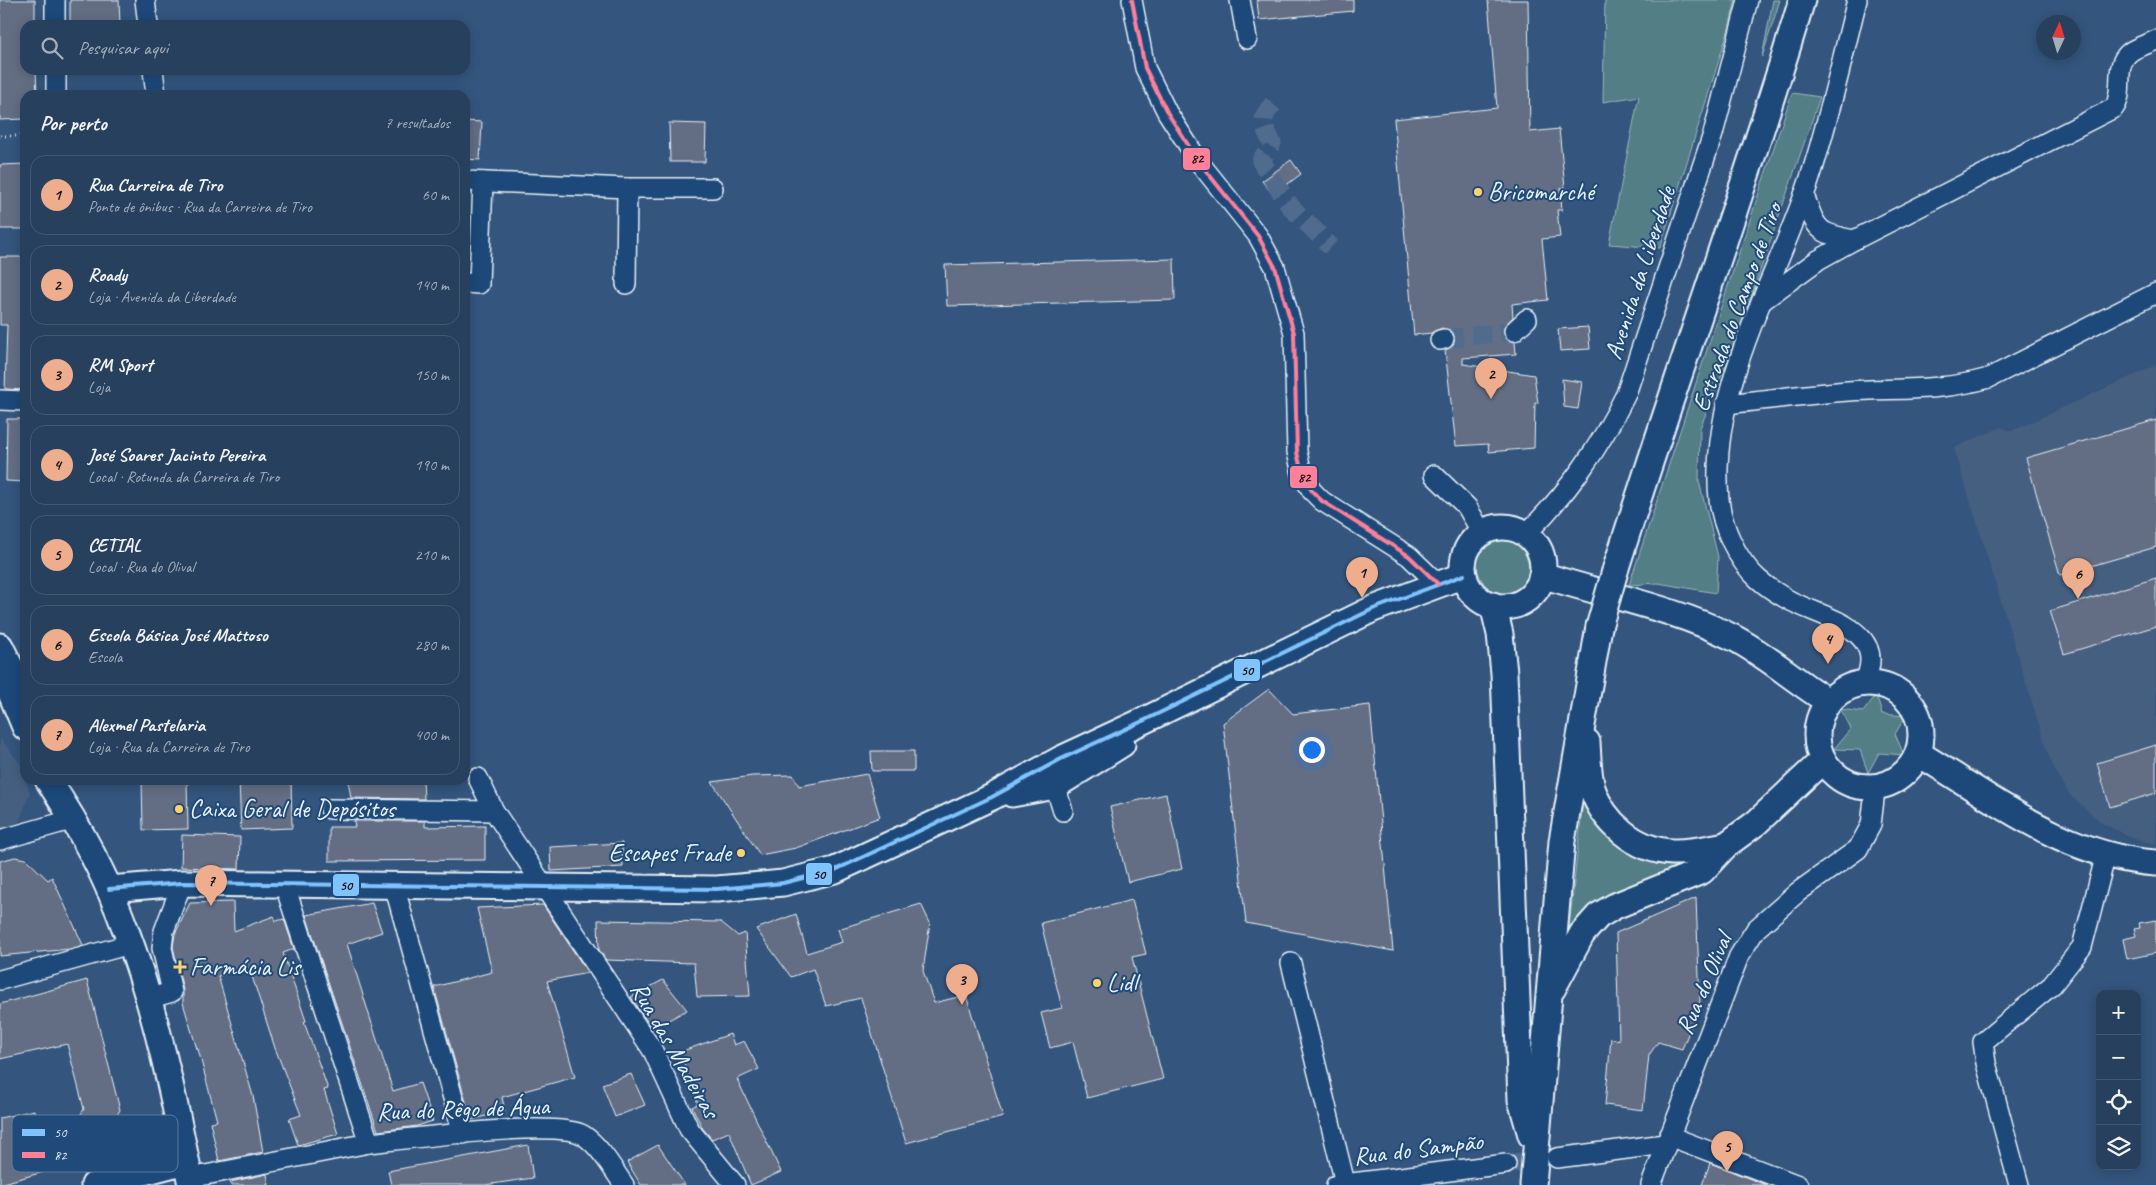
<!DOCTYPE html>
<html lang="pt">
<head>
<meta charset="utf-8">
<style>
  :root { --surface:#27405e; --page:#334b67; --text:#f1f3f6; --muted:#a4afbc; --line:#435973; --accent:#eead8d }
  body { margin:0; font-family:Caveat,sans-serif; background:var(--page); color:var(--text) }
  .controls { position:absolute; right:15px; bottom:15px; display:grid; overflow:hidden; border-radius:10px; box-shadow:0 2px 12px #0003 }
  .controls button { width:45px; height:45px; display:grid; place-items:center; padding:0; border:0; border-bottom:1px solid var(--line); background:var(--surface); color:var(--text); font:25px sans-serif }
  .compass { position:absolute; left:2036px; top:15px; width:45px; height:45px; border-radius:50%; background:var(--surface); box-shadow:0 2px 12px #0003; rotate:4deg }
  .you { position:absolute; left:1311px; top:749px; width:18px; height:18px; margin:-12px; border:4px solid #fff; border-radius:50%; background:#1a73e8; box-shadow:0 0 0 8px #1a73e833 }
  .badge { display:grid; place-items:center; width:32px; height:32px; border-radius:50%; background:var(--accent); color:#111; font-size:16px; font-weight:700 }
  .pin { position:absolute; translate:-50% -41px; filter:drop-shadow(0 1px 2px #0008) }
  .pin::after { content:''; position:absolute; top:26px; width:18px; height:15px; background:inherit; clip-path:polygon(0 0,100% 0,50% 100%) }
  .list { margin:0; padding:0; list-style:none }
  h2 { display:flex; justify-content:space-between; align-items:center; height:65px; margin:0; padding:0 20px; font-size:21px }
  h2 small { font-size:16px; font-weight:400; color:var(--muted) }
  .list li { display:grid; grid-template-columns:32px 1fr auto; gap:15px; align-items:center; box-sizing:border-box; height:80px; margin:0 10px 10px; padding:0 10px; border:1px solid var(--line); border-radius:15px }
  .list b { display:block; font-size:19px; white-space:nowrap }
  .list p { margin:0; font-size:16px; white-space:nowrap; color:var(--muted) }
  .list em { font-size:16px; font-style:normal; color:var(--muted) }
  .icon { flex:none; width:28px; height:28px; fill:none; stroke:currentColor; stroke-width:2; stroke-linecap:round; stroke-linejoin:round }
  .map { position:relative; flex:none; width:2156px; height:1185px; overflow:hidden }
  .search { position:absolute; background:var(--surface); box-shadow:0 2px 12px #0003; left:20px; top:20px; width:450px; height:55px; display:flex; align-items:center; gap:12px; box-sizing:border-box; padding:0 18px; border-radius:15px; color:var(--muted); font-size:19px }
  .panel { position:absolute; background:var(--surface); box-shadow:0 2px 12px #0003; left:20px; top:90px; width:450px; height:695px; border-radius:15px }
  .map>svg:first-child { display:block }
  .built { fill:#455f81 }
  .green { fill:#527e86; stroke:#9db8bf }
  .building { fill:#646e84; stroke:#e8f1f8 }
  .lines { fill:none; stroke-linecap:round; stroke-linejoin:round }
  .minor-tunnel { stroke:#4f6c8f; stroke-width:19; stroke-dasharray:19 9; stroke-linecap:butt }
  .minor-casing { stroke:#e8f1f8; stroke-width:22 }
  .major-casing { stroke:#e8f1f8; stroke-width:29 }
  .path { stroke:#e8f1f8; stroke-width:3; stroke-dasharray:1 4; stroke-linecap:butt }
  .minor { stroke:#1f4a7a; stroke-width:19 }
  .major { stroke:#1f4a7a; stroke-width:25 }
  .major-bridge-casing { stroke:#e8f1f8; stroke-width:29; stroke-linecap:butt }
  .major-bridge { stroke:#1f4a7a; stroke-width:25 }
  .bus-1-casing { stroke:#1f4a7a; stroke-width:8 }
  .bus-2-casing { stroke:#1f4a7a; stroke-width:8 }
  .bus-1 { stroke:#80c4ff; stroke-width:4 }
  .bus-2 { stroke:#ff8098; stroke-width:4 }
  .poi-dot { fill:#ffd166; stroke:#1f4a7a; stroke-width:2 }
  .labels { text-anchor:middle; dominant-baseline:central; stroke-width:4; stroke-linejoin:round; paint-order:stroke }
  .poi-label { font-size:25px; fill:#e8f1f8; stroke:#1f4a7a; text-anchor:start }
  .street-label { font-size:25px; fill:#e8f1f8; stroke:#1f4a7a }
  .key { fill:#1f4a7a; stroke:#5b7ca0; stroke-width:1 }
  .key-label { font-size:14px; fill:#e8f1f8 }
  .line-badge { stroke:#1f4a7a; stroke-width:2 }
  .pale-badge-label { font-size:14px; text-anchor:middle; font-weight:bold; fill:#111 }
</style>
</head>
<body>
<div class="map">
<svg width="2156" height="1185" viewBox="0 0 2156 1185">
  <rect width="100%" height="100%" fill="#34557d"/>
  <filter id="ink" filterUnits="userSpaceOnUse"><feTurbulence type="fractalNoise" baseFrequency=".02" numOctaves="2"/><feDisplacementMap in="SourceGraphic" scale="10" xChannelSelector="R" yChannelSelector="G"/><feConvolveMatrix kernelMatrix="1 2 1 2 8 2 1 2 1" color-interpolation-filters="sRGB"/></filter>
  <g filter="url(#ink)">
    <!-- built -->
    <g class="built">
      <path d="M2156 365V844L2137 840 2102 823 2071 796 2056 773 2047 751 1954 448 2001 427 2012 431Z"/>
      <path d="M0 738 24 768 25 780 30 792 19 822 0 830Z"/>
    </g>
    <!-- green -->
    <g class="green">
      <path d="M1605 0H1736L1729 28 1660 248 1609 244 1639 96 1603 102Z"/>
      <path d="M1773 0H1780L1762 57Z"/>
      <path d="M1792 93 1820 97 1737 338 1700 428 1699 481 1718 557 1716 593 1658 583 1629 585Z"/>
      <path d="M1501 536C1535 541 1540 596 1504 594 1493 593 1485 587 1480 577 1471 559 1484 541 1501 536Z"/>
      <path d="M1876 695 1882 714 1906 716 1895 734 1904 755 1879 753 1868 773 1860 750 1834 749 1851 728 1840 709 1863 712Z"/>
      <path d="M1583 801 1593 818 1691 864 1590 906 1569 928Z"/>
    </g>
    <!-- building -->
    <g class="building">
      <path d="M0 0H35V25H25V70H36L37 95H25V119L0 120Z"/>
      <path d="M70 0H119L120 25H70Z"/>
      <path d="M1257 0H1353V11L1259 20Z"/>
      <path d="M1488 0H1528L1530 132 1559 129 1565 188H1560L1562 210H1557L1560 237 1542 239 1548 300 1512 304 1513 317 1503 328 1505 338 1515 342 1516 354 1463 358V364L1534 375 1538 403H1535L1534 448 1489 452 1488 444 1456 446 1445 350 1455 343 1452 332 1442 328 1431 333 1414 335 1394 119 1497 108Z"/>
      <path d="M465 121 482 122 480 160 465 159Z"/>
      <path d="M669 123 706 124 705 162H670Z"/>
      <path d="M1291 160 1301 174 1273 195 1262 181Z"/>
      <path d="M25 164V229H0V165Z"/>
      <path d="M0 257H25V390L5 389 7 325H0Z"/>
      <path d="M1174 259 1175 300 947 306 945 265Z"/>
      <path d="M1588 327 1590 349 1560 351 1558 329Z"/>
      <path d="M1562 379 1582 382 1578 409 1564 407Z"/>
      <path d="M7 419H25V482L6 481Z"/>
      <path d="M2156 420V547L2060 575 2026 458Z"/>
      <path d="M2156 578V626L2064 654 2050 611Z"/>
      <path d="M1269 689 1293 714 1370 705 1393 951 1246 923 1223 723Z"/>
      <path d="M2156 745V793L2110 807 2097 763Z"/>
      <path d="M871 751H914V771H872Z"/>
      <path d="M867 774 880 817 796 848 760 855 712 782 752 776 793 775 799 786Z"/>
      <path d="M142 780H187L188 829 143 830Z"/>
      <path d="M239 780H291L292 828 241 830Z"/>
      <path d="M348 780H423L424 799 351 798Z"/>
      <path d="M1166 794 1182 869 1128 882 1110 807Z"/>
      <path d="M354 821H425V827L485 826V860L329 861V827H355Z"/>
      <path d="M182 835 240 837 239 869 181 867Z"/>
      <path d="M622 843 623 867 551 871 550 847Z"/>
      <path d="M15 857 26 859 48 880 52 877 83 945 70 949 0 956V861Z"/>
      <path d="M1696 898 1700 1004 1682 1049 1658 1042 1649 1055 1643 1110 1605 1105 1611 1038 1619 1040 1616 933Z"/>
      <path d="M1132 900 1146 954 1132 957 1163 1079 1087 1098 1073 1042 1050 1048 1041 1013 1062 1008 1041 923Z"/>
      <path d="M233 902 234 931 274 916 276 921 284 919 294 949 283 953 306 1021 304 1022 328 1089 324 1090 338 1134 298 1145 289 1119 301 1115 275 1048 249 967 218 976 253 1096 263 1152 219 1161 210 1122 217 1121 198 1049H197L183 1003V990L173 947 175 934 190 903Z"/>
      <path d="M372 903 382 932 347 944 393 1091 420 1083 433 1121 417 1126 378 1131 306 915Z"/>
      <path d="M921 904 930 923 923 971 934 1003 966 995 1003 1117 906 1143 861 998 826 1006 813 969 791 977 756 929 796 914 807 953 842 942 838 929Z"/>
      <path d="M543 905 588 973 547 981 575 1077 502 1097 505 1111 471 1120 434 987 492 972 477 908Z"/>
      <path d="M598 920 721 922 738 936 745 933 750 996 697 997 694 963 606 960 599 950Z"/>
      <path d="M2156 920V953L2127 959 2123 939 2136 936 2134 929 2140 928 2139 923Z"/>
      <path d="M87 980 120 1110 93 1154 46 1166 47 1171 0 1184V1118L34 1110 39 1135 74 1125 84 1109 67 1044 0 1059V1004Z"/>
      <path d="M663 980 687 1010 652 1029 631 997Z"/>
      <path d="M730 1034 734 1045 744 1041 759 1069 737 1079 781 1172 751 1185 729 1132 712 1139 703 1129 692 1107 698 1104 680 1052Z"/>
      <path d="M631 1074 645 1105 615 1117 602 1084Z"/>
      <path d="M528 1145 533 1178 485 1185H391L388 1171Z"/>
      <path d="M658 1145 685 1185H641L627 1162Z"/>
      <path d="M1710 1163 1766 1185H1702Z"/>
      <path d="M267 1174 269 1185H231L230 1182Z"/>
    </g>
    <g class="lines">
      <!-- minor-tunnel -->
      <g class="minor-tunnel">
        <path d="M1273 104C1258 121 1264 125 1272 143L1261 161 1290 206 1331 247"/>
        <path d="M1444 339 1514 331"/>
        <path d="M1506 1164 1548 1159"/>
      </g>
      <defs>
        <g id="minor">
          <path d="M55 0V25"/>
          <path d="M145 0 148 25"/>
          <path d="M1132 0 1145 68 1167 112 1199 162 1258 236 1275 267 1294 333 1297 452 1302 474 1312 491 1322 501 1409 556 1438 584"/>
          <path d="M1240 0 1247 39"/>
          <path d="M1857 0C1842 59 1829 120 1810 178 1777 280 1708 389 1719 499 1722 527 1737 560 1758 579 1766 586 1778 594 1787 599 1820 618 1891 627 1864 683"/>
          <path d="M56 70V95"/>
          <path d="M153 70 156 95"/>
          <path d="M465 181 627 188H713"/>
          <path d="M1804 195C1817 230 1816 233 1854 240"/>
          <path d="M465 283 479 284 483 182"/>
          <path d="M626 284 627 188"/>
          <path d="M1762 301 1818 260 1854 240 2114 108C2126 91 2112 66 2130 52 2137 47 2148 44 2156 40"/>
          <path d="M1514 331 1527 319"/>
          <path d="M1440 340 1444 339"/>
          <path d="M0 400 25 401"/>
          <path d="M1726 404C1767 400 1808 394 1848 391 1899 388 1939 392 1989 378L2156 293"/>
          <path d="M1434 475 1467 507 1482 533"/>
          <path d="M1526 534C1569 491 1599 449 1626 394L1713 134 1748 0"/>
          <path d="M478 778 494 811"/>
          <path d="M1055 786 1063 811"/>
          <path d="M330 809 494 811 653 1051 689 1129 735 1185"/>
          <path d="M0 840 74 819"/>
          <path d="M284 883 369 1143C406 1139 558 1119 583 1135 600 1146 613 1169 624 1185"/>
          <path d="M394 885 463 1134"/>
          <path d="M1291 963 1345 1183"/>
          <path d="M0 980 130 944"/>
          <path d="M147 999 172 992 162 948 164 931 182 883"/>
          <path d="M1669 1136 1798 1185"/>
          <path d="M1557 1158 1665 1144"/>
          <path d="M190 1178 369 1143"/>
          <path d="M1336 1185 1506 1164"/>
          <path d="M1651 1185 1739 956 1756 929 1798 892 1858 849 1871 825 1874 799 1872 787"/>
          <path d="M2019 1185 1986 1063 1983 1042 2052 985 2082 947 2106 854"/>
        </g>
        <g id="major">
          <circle cx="1503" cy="567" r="40"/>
          <path d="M1615 571C1675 380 1744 192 1802 0"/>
          <path d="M1542 575C1605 595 1674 608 1734 638 1768 656 1796 682 1829 702"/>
          <path d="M1493 605 1500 634 1504 673 1521 1100 1531 1135"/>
          <path d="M0 646 17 680"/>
          <path d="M0 667 25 727"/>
          <circle cx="1869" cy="735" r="52"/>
          <path d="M1587 742C1588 757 1588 773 1592 788 1603 822 1635 850 1672 852 1690 853 1708 848 1726 845"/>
          <path d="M1919 754C1993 798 2066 857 2156 863"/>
          <path d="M48 780C79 826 106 876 125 928 155 1006 175 1102 191 1185"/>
          <path d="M1012 794 1055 786 1122 744"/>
          <path d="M109 889 182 883 717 889 783 883 835 870 992 797 1061 759 1145 720 1373 609 1464 575"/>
          <path d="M1553 988 1582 934 1598 916 1615 906 1702 871 1726 845 1756 823 1823 760"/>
          <path d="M94 1185 186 1161"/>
          <path d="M1533 1185 1562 841 1599 627"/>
        </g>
      </defs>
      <!-- minor casing -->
      <use href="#minor" class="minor-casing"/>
      <!-- major casing -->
      <use href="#major" class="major-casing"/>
      <!-- path -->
      <path class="path" d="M0 136H25"/>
      <!-- minor -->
      <use href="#minor" class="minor"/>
      <!-- major -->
      <use href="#major" class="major"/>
      <defs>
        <path id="major-bridge" d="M1599 627 1615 571"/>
      </defs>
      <!-- major-bridge casing -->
      <use href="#major-bridge" class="major-bridge-casing"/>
      <!-- major-bridge -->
      <use href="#major-bridge" class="major-bridge"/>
      <defs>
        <path id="bus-1" d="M109 889 182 883 717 889 783 883 835 870 992 797 1061 759 1145 720 1373 609 1464 575"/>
        <path id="bus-2" d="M1132 0 1145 68 1167 112 1199 162 1258 236 1275 267 1294 333 1297 452 1302 474 1312 491 1322 501 1409 556 1438 584"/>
      </defs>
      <!-- bus-1 casing -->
      <use href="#bus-1" class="bus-1-casing"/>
      <!-- bus-2 casing -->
      <use href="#bus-2" class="bus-2-casing"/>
      <!-- bus-1 -->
      <use href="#bus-1" class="bus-1"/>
      <!-- bus-2 -->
      <use href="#bus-2" class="bus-2"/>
    </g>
  </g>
  <!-- markers -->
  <g class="poi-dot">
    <circle cx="1478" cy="192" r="5"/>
    <circle cx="179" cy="809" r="5"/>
    <circle cx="741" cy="853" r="5"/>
    <path d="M177.5 959.5h5v5h5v5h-5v5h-5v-5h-5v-5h5z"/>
    <circle cx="1097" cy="983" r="5"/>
  </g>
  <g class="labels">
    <!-- poi labels -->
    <g class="poi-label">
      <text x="1488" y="192">Bricomarché</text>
      <text x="189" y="809">Caixa Geral de Depósitos</text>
      <text x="731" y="853" text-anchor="end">Escapes Frade</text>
      <text x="190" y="967">Farmácia Lis</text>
      <text x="1107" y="983">Lidl</text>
    </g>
    <!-- street labels -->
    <g class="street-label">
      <text transform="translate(1640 273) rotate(-72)">Avenida da Liberdade</text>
      <text transform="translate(1737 307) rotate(-70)">Estrada do Campo de Tiro</text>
      <text transform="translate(1704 984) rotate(-67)">Rua do Olival</text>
      <text transform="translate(675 1050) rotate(60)">Rua das Madeiras</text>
      <text transform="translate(463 1109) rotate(-2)">Rua do Rêgo de Água</text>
      <text transform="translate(1418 1149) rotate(-7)">Rua do Sampão</text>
    </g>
  </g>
  <!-- legend -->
  <rect x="12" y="1115" width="166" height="57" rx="8" class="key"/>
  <rect x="22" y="1129" width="23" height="7" fill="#80c4ff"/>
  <rect x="22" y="1152" width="23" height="6" fill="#ff8098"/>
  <g class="key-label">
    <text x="54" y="1137">50</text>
    <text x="54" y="1160">82</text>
  </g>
  <g class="line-badge">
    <rect x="1182" y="147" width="29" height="24" rx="5" fill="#ff8098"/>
    <rect x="1289" y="465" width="29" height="24" rx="5" fill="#ff8098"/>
    <rect x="1233" y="658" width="28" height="24" rx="5" fill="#80c4ff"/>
    <rect x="805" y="862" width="28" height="24" rx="5" fill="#80c4ff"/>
    <rect x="332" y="873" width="28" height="24" rx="5" fill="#80c4ff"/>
  </g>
  <g class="pale-badge-label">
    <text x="1197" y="163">82</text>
    <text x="1304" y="482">82</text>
    <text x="1247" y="675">50</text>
    <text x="819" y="879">50</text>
    <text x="346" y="890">50</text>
  </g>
</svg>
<div class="controls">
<button>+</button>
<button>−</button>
<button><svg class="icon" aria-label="locate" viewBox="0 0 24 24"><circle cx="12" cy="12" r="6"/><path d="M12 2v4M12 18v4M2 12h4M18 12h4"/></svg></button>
<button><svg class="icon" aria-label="layers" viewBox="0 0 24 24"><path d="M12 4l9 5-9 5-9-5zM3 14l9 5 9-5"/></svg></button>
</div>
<svg class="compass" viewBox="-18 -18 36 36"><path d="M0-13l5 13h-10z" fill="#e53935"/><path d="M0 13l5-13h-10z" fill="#a4afbc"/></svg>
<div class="you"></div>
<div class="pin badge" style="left:1362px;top:598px">1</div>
<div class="pin badge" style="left:1491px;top:399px">2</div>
<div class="pin badge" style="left:962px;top:1005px">3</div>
<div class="pin badge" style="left:1828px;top:664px">4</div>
<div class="pin badge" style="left:1727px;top:1172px">5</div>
<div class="pin badge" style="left:2078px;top:599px">6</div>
<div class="pin badge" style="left:211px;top:906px">7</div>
<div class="search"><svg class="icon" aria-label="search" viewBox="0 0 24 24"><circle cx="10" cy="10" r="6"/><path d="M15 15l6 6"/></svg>Pesquisar aqui</div>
<section class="panel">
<h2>Por perto<small>7 resultados</small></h2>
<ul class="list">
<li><span class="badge">1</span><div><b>Rua Carreira de Tiro</b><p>Ponto de ônibus · Rua da Carreira de Tiro</p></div><em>60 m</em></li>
<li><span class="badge">2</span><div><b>Roady</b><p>Loja · Avenida da Liberdade</p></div><em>140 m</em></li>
<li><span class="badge">3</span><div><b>RM Sport</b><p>Loja</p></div><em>150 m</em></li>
<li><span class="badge">4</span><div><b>José Soares Jacinto Pereira</b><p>Local · Rotunda da Carreira de Tiro</p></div><em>190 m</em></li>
<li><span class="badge">5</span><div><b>CETIAL</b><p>Local · Rua do Olival</p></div><em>210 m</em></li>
<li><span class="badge">6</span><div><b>Escola Básica José Mattoso</b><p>Escola</p></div><em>280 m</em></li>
<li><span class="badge">7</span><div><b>Alexmel Pastelaria</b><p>Loja · Rua da Carreira de Tiro</p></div><em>400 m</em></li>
</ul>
</section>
</div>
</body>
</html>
